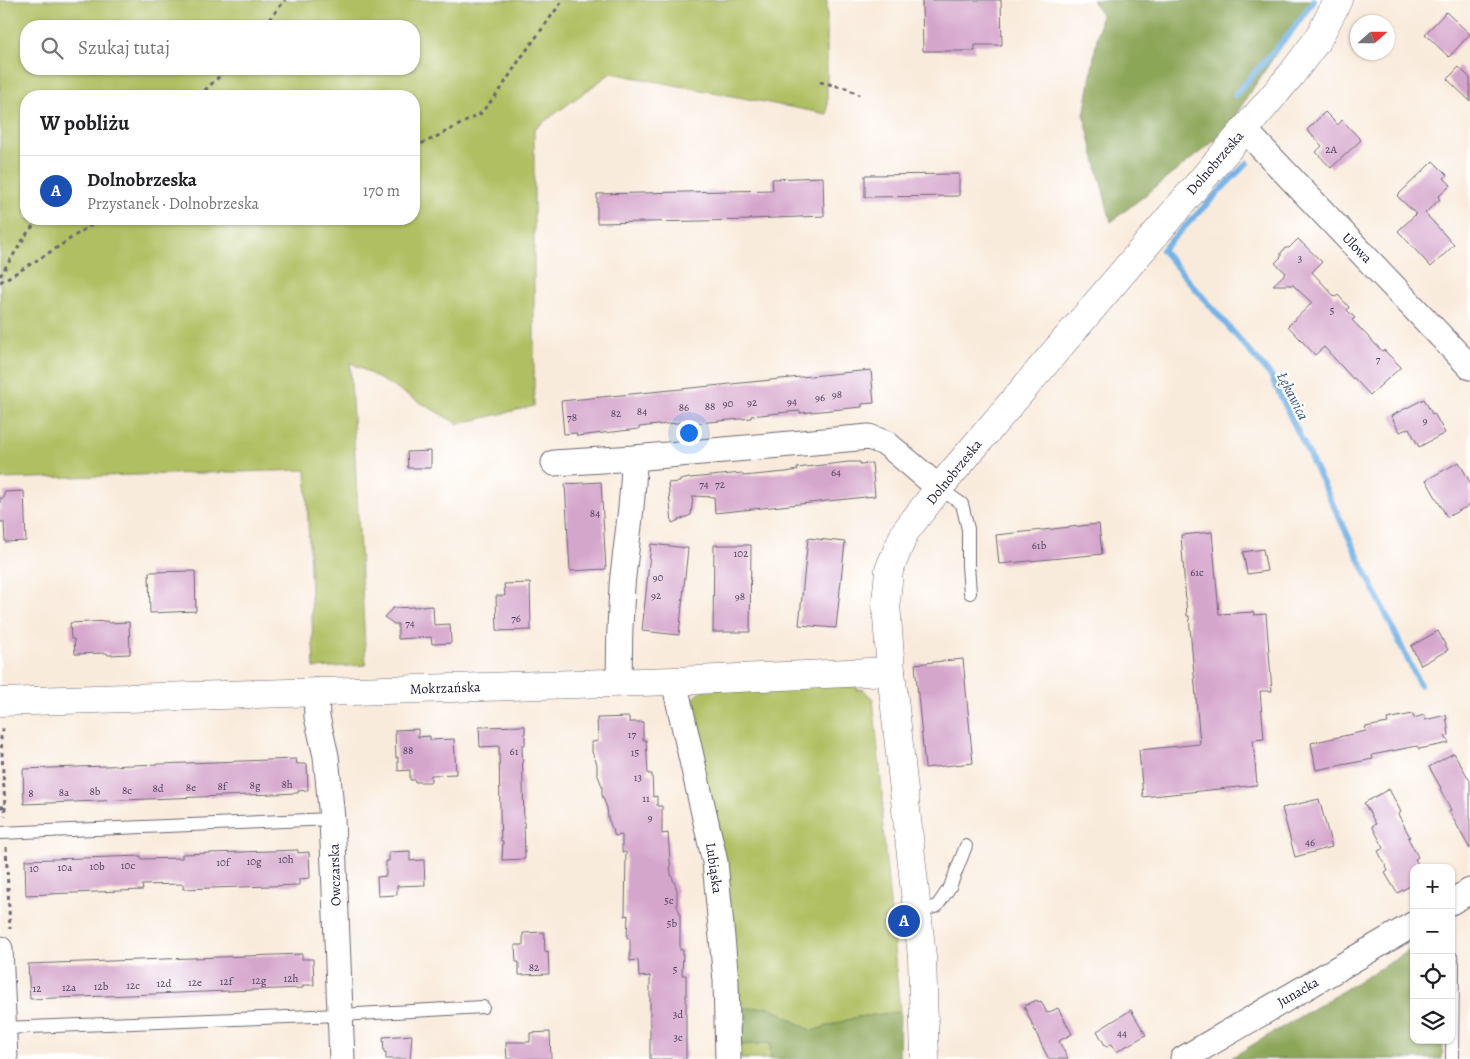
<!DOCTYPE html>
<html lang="pl">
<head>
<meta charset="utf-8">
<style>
  :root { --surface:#fff; --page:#f6f6f6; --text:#202124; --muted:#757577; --line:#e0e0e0; --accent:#b45309 }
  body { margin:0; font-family:Alegreya,serif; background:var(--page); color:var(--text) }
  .controls { position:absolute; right:15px; bottom:15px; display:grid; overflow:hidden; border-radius:10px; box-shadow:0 1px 4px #0004 }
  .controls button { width:45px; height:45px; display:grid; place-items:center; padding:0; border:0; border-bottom:1px solid var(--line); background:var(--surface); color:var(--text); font:25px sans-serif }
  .compass { position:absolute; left:1350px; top:15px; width:45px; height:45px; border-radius:50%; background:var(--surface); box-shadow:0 1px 4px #0004; rotate:69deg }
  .you { position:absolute; left:688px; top:432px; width:18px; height:18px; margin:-12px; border:4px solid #fff; border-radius:50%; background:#1a73e8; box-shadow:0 0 0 8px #1a73e833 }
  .badge { display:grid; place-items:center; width:32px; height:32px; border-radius:50%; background:var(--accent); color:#fff; font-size:16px; font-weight:700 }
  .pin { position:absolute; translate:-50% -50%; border:2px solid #fff; box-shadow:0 1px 5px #0006 }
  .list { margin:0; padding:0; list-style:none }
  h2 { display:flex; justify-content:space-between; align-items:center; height:65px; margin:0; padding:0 20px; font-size:21px }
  h2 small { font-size:16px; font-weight:400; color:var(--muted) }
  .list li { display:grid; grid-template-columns:32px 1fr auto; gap:15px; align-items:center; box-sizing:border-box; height:70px; padding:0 20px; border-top:1px solid var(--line) }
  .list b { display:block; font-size:19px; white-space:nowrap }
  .list p { margin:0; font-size:16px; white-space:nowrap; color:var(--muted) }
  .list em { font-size:16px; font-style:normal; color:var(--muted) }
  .icon { flex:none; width:28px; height:28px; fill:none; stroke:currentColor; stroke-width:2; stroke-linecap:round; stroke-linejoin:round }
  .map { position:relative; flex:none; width:1470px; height:1059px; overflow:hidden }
  .search { position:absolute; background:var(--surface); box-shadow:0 1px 4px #0004; left:20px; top:20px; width:400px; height:55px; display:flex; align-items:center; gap:12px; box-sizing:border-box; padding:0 18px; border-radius:20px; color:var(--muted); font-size:19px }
  .panel { position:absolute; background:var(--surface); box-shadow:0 1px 4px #0004; left:20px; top:90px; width:400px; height:135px; border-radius:20px }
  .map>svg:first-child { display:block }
  .green { fill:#b0bf62; stroke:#69704e; fill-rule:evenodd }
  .forest { fill:#8ca658; stroke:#57644a }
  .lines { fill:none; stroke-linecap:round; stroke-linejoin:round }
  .stream { stroke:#73b3e7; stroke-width:6 }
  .building { fill:#d5a6cc }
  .lane-casing { stroke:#6d6873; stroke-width:14 }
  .street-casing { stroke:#6d6873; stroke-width:27 }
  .secondary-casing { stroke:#6d6873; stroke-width:29 }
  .path { stroke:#6d6873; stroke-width:3; stroke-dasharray:4 4; stroke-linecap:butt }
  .lane { stroke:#fff; stroke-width:12 }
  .street { stroke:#fff; stroke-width:25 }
  .secondary { stroke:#fff; stroke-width:28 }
  .labels { text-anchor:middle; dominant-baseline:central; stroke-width:4.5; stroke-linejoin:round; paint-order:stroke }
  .number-label { font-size:11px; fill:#4f435f }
  .street-label { font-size:14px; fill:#22223b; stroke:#fff }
  .water-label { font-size:15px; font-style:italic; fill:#425c80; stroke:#fff }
</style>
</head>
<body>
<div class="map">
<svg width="1470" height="1059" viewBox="0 0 1470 1059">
  <rect width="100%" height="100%" fill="#fff"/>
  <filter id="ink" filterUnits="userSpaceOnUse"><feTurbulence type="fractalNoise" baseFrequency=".02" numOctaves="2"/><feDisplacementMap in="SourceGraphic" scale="10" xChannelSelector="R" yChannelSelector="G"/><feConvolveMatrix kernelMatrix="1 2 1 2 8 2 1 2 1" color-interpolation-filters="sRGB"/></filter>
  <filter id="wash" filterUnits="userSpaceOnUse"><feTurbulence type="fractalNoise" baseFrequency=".0096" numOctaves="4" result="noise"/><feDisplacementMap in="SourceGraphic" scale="20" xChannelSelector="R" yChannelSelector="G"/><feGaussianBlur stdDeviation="1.12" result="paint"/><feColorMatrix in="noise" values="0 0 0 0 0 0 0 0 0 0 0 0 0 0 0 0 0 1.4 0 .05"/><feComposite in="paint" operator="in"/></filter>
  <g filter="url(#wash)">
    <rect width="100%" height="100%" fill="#f9ebdb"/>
    <!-- green -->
    <g class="green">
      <path d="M0 0H827V114L611 73 534 129V406L458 424 350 362 366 665 314 668 306 470 0 479ZM26 26H414V69H26ZM26 96H414V219H26Z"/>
      <path d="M856 680 857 690 863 689 873 699 883 801 882 817 900 1012 857 1017 812 1031 769 1007 736 1009 691 703 696 695 706 689Z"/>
      <path d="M770 1043 771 1059H741L740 1045Z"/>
    </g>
    <!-- forest -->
    <g class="forest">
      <path d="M1092 0H1311L1223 134 1111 222 1084 116 1101 15Z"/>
      <path d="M1414 948V1040H1443L1442 1059H1229Z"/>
      <path d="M769 1007 812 1031 857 1017 900 1012 899 1059H771L770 1043 740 1045 736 1009Z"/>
    </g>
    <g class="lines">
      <!-- stream -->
      <g class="stream">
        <path d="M1235 95 1290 33 1314 0"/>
        <path d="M1247 163 1162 250 1271 376 1420 685"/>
      </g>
    </g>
    <g id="blocks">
      <!-- building -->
      <g class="building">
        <path d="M922 0H1001L1002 45H975V51H923Z"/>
        <path d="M1446 12 1470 34 1449 57 1425 34Z"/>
        <path d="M1459 67 1470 78V101L1447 79Z"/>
        <path d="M1325 112 1338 125 1342 120 1361 140 1331 168 1316 152 1322 146 1307 130Z"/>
        <path d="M1433 161 1447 175 1444 178 1451 185 1438 197 1440 199 1425 213 1454 245 1431 267 1398 231 1416 214 1397 196Z"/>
        <path d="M959 174V196L865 197V175Z"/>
        <path d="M823 177 824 216 750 219V220L597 223V194L773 190 772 179Z"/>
        <path d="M1298 239 1322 262 1312 272 1335 297 1338 295 1349 307 1347 310 1355 318 1352 320 1382 351 1384 350 1401 367 1370 395 1354 378 1353 379 1324 347 1315 355 1288 326 1312 303 1293 285H1273L1286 273 1275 263 1281 257V253L1285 248H1289Z"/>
        <path d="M871 370 874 403 862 404V407L800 413V411L788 412 751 416V418L688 424V422L676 423 639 427V429L577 436 576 433 564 434 561 401Z"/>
        <path d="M1424 399 1432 414 1434 413 1445 433 1419 447 1409 428 1400 432 1391 416Z"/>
        <path d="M431 451V468H408L407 452Z"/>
        <path d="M849 462H860V464L872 463 875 496 715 513 714 497 693 496 691 515 672 523 668 483 680 482V480L690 478 742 473 743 476 786 472 798 470 797 468Z"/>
        <path d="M1459 462 1470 482V505L1447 517 1426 480Z"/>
        <path d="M601 482 606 569 570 571 565 484Z"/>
        <path d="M24 491 26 541 5 542 4 522H0V498H4V492Z"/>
        <path d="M1099 524 1102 554 999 564 996 535Z"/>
        <path d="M1212 532 1219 614 1254 612V615L1266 614 1272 691H1260L1264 739 1253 740 1257 785 1143 797 1139 750 1200 744 1189 616H1187L1181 535Z"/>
        <path d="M808 538 845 542 836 628 799 625Z"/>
        <path d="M651 544 688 548 679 635 642 631Z"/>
        <path d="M714 545H751L750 632H713Z"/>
        <path d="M1263 549 1267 571 1247 574 1243 552Z"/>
        <path d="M195 571 196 611 150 613 149 572Z"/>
        <path d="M530 583 531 630 497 631 496 596H505L504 584Z"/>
        <path d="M433 606 434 625 450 624 451 643 432 644 431 637 398 639V624H394L384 617 393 608Z"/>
        <path d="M108 621V623L129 622 130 654 108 655 107 653 75 654 74 639H71L70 623Z"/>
        <path d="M1438 631 1448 650 1421 665 1411 646Z"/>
        <path d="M963 659 973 763 925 768 915 664Z"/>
        <path d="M1413 714 1414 718 1424 715 1425 720 1446 715 1449 735 1445 736 1449 743 1419 749 1417 746 1372 755 1373 759 1316 770 1311 743 1366 731 1365 727 1388 723 1387 719Z"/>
        <path d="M629 717V722H643V740H646L648 774H652L653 797 657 796V806H662V834L668 833 671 874 677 890V906L680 913V950H683L682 975H686V1059H650V976L639 977 638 960 630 961V938H627L628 915 625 916 626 852H622V835L615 836 608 818 607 808 602 795V786L597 773V764L592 752V742L598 741 597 718Z"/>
        <path d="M525 726V745H522L525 859 502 860 503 841H501L500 815 499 746 480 747 479 727Z"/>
        <path d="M418 729V737L430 736V740L454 739 456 774 431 775V782H415V780H410V770L398 771V757L396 758 395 730Z"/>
        <path d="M1454 753 1470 781V849L1449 811 1451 810 1440 789 1441 788 1429 767Z"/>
        <path d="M296 759 297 764H307L308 790 298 791V793L24 804 23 769Z"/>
        <path d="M1389 789 1401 812 1398 814 1410 837 1408 838 1418 857 1415 859 1420 868H1414V884L1397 893 1385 873 1388 871 1378 851 1384 848 1372 826 1376 824 1364 803Z"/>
        <path d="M1319 799 1332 847 1295 857 1282 808Z"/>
        <path d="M298 850V853L309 852 310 878 299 879V885L183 889V884L142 885 143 890 26 895 25 860 141 856V859L182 858V854Z"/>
        <path d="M410 851V861L424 860 425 885 397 886V895L378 896 377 877 386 876V861H389V852Z"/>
        <path d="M544 932 545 952 548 951 549 974 519 975V962H516L515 945H523V933Z"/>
        <path d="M302 954V959H313L314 985H303V988L30 999 28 964Z"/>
        <path d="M1037 1000 1038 1002 1041 1001 1047 1013 1058 1008 1072 1034 1059 1041 1068 1059H1049L1042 1046 1024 1006Z"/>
        <path d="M1131 1010 1146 1035 1116 1052 1111 1044 1106 1047 1097 1031Z"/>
        <path d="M550 1032 551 1059H507L506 1042H530V1033Z"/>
        <path d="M412 1035 410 1059H386V1052L384 1053 383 1037Z"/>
      </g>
    </g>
  </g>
  <g filter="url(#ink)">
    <use href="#blocks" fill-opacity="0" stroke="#6d6873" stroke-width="1"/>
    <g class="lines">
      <defs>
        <g id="lane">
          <path d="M939 488 962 504 968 529V565L970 593"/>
          <path d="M0 833 332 819"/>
          <path d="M918 912 937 906 950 887 966 846"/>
          <path d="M1451 957 1453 964 1452 1059"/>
          <path d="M3 1028 340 1015 483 1007"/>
        </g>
        <g id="street">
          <path d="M1244 129 1470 367"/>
          <path d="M554 463 634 458 869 437 887 444 939 488"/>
          <path d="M674 681 715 862 726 981 728 1059"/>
          <path d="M619 682C619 650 620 618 622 586 626 543 634 501 634 458"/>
          <path d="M316 691 317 717 326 756 332 819 342 1059"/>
          <path d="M1451 902 1470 891"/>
          <path d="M0 949 5 1059"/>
          <path d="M1183 1059 1414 924"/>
        </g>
        <g id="secondary">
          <path d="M0 702 674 681 891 671"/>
          <path d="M925 1059 922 957 891 671 886 603 889 570 905 532 939 488 1291 75 1318 39 1338 0"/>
        </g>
      </defs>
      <!-- lane casing -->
      <use href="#lane" class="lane-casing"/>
      <!-- street casing -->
      <use href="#street" class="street-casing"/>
      <!-- secondary casing -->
      <use href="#secondary" class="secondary-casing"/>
      <!-- path -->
      <g class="path">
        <path d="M264 26 285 0"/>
        <path d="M820 82 846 88 859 95"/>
        <path d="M199 96 227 69"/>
        <path d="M414 147 434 138 480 114 499 92 518 62 563 0"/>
        <path d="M0 276 28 232 39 219"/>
        <path d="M0 282C20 271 39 259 58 247 74 237 89 223 109 219"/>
        <path d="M0 807H5L1 737 4 725"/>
        <path d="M5 807V816"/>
        <path d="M6 847 10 929"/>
      </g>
      <!-- lane -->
      <use href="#lane" class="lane"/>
      <!-- street -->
      <use href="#street" class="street"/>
      <!-- secondary -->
      <use href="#secondary" class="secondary"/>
    </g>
  </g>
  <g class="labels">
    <!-- number labels -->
    <g class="number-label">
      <text x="1331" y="149">2A</text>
      <text x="1300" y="258">3</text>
      <text x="1332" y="310">5</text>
      <text x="1378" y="359">7</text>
      <text x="837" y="394">98</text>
      <text x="820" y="397">96</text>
      <text x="792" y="401">94</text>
      <text x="752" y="402">92</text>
      <text x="728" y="403">90</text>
      <text x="710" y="406">88</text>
      <text x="684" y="407">86</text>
      <text x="642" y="411">84</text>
      <text x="616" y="413">82</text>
      <text x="572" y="417">78</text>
      <text x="1425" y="420">9</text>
      <text x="836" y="472">64</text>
      <text x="704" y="484">74</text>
      <text x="720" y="484">72</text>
      <text x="595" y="513">84</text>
      <text x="1039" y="545">61b</text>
      <text x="741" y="553">102</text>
      <text x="1197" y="572">61c</text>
      <text x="658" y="577">90</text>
      <text x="656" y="595">92</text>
      <text x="740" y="596">98</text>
      <text x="516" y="618">76</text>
      <text x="410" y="623">74</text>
      <text x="632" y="734">17</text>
      <text x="408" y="750">88</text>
      <text x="514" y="751">61</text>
      <text x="635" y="752">15</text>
      <text x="638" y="777">13</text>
      <text x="287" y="784">8h</text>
      <text x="255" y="785">8g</text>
      <text x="222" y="786">8f</text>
      <text x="191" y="787">8e</text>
      <text x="158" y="788">8d</text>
      <text x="127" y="790">8c</text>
      <text x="95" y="791">8b</text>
      <text x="64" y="792">8a</text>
      <text x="31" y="793">8</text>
      <text x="646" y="798">11</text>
      <text x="650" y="817">9</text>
      <text x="1310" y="842">46</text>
      <text x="286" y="859">10h</text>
      <text x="254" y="861">10g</text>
      <text x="223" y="862">10f</text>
      <text x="128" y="865">10c</text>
      <text x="97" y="866">10b</text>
      <text x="65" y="867">10a</text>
      <text x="34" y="868">10</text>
      <text x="669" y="900">5c</text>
      <text x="672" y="923">5b</text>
      <text x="534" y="967">82</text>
      <text x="675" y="969">5</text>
      <text x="291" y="978">12h</text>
      <text x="259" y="980">12g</text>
      <text x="226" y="981">12f</text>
      <text x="195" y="982">12e</text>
      <text x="164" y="983">12d</text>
      <text x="133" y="985">12c</text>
      <text x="101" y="986">12b</text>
      <text x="69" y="987">12a</text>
      <text x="37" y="988">12</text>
      <text x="678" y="1014">3d</text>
      <text x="1122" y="1033">44</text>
      <text x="678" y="1037">3c</text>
    </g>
    <!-- street labels -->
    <g class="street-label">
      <text transform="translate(1215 163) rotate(-49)">Dolnobrzeska</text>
      <text transform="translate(1357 248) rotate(46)">Ulowa</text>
      <text transform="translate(954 472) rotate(-51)">Dolnobrzeska</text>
      <text transform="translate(445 688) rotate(-2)">Mokrzańska</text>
      <text transform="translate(714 868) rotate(82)">Lubiąska</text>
      <text transform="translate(335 875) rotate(-92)">Owczarska</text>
      <text transform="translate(1298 992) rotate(-30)">Junacka</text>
    </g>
    <!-- water labels -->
    <g class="water-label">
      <text transform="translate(1293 396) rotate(63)">Łękawica</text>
    </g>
  </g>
</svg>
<div class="controls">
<button>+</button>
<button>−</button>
<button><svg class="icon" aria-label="locate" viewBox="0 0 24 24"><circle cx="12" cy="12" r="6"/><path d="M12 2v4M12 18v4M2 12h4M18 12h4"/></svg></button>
<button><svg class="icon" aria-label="layers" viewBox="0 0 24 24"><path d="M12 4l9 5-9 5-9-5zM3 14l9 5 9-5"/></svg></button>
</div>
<svg class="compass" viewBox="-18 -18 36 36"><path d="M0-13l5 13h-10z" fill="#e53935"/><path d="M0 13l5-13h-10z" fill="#757577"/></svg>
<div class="you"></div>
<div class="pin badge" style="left:904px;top:921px;background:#1a4fb4">A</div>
<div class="search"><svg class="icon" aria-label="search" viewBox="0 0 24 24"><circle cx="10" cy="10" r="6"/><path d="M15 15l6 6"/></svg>Szukaj tutaj</div>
<section class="panel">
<h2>W pobliżu<small></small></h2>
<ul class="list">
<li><span class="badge" style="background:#1a4fb4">A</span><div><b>Dolnobrzeska</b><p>Przystanek · Dolnobrzeska</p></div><em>170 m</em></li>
</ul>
</section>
</div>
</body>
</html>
